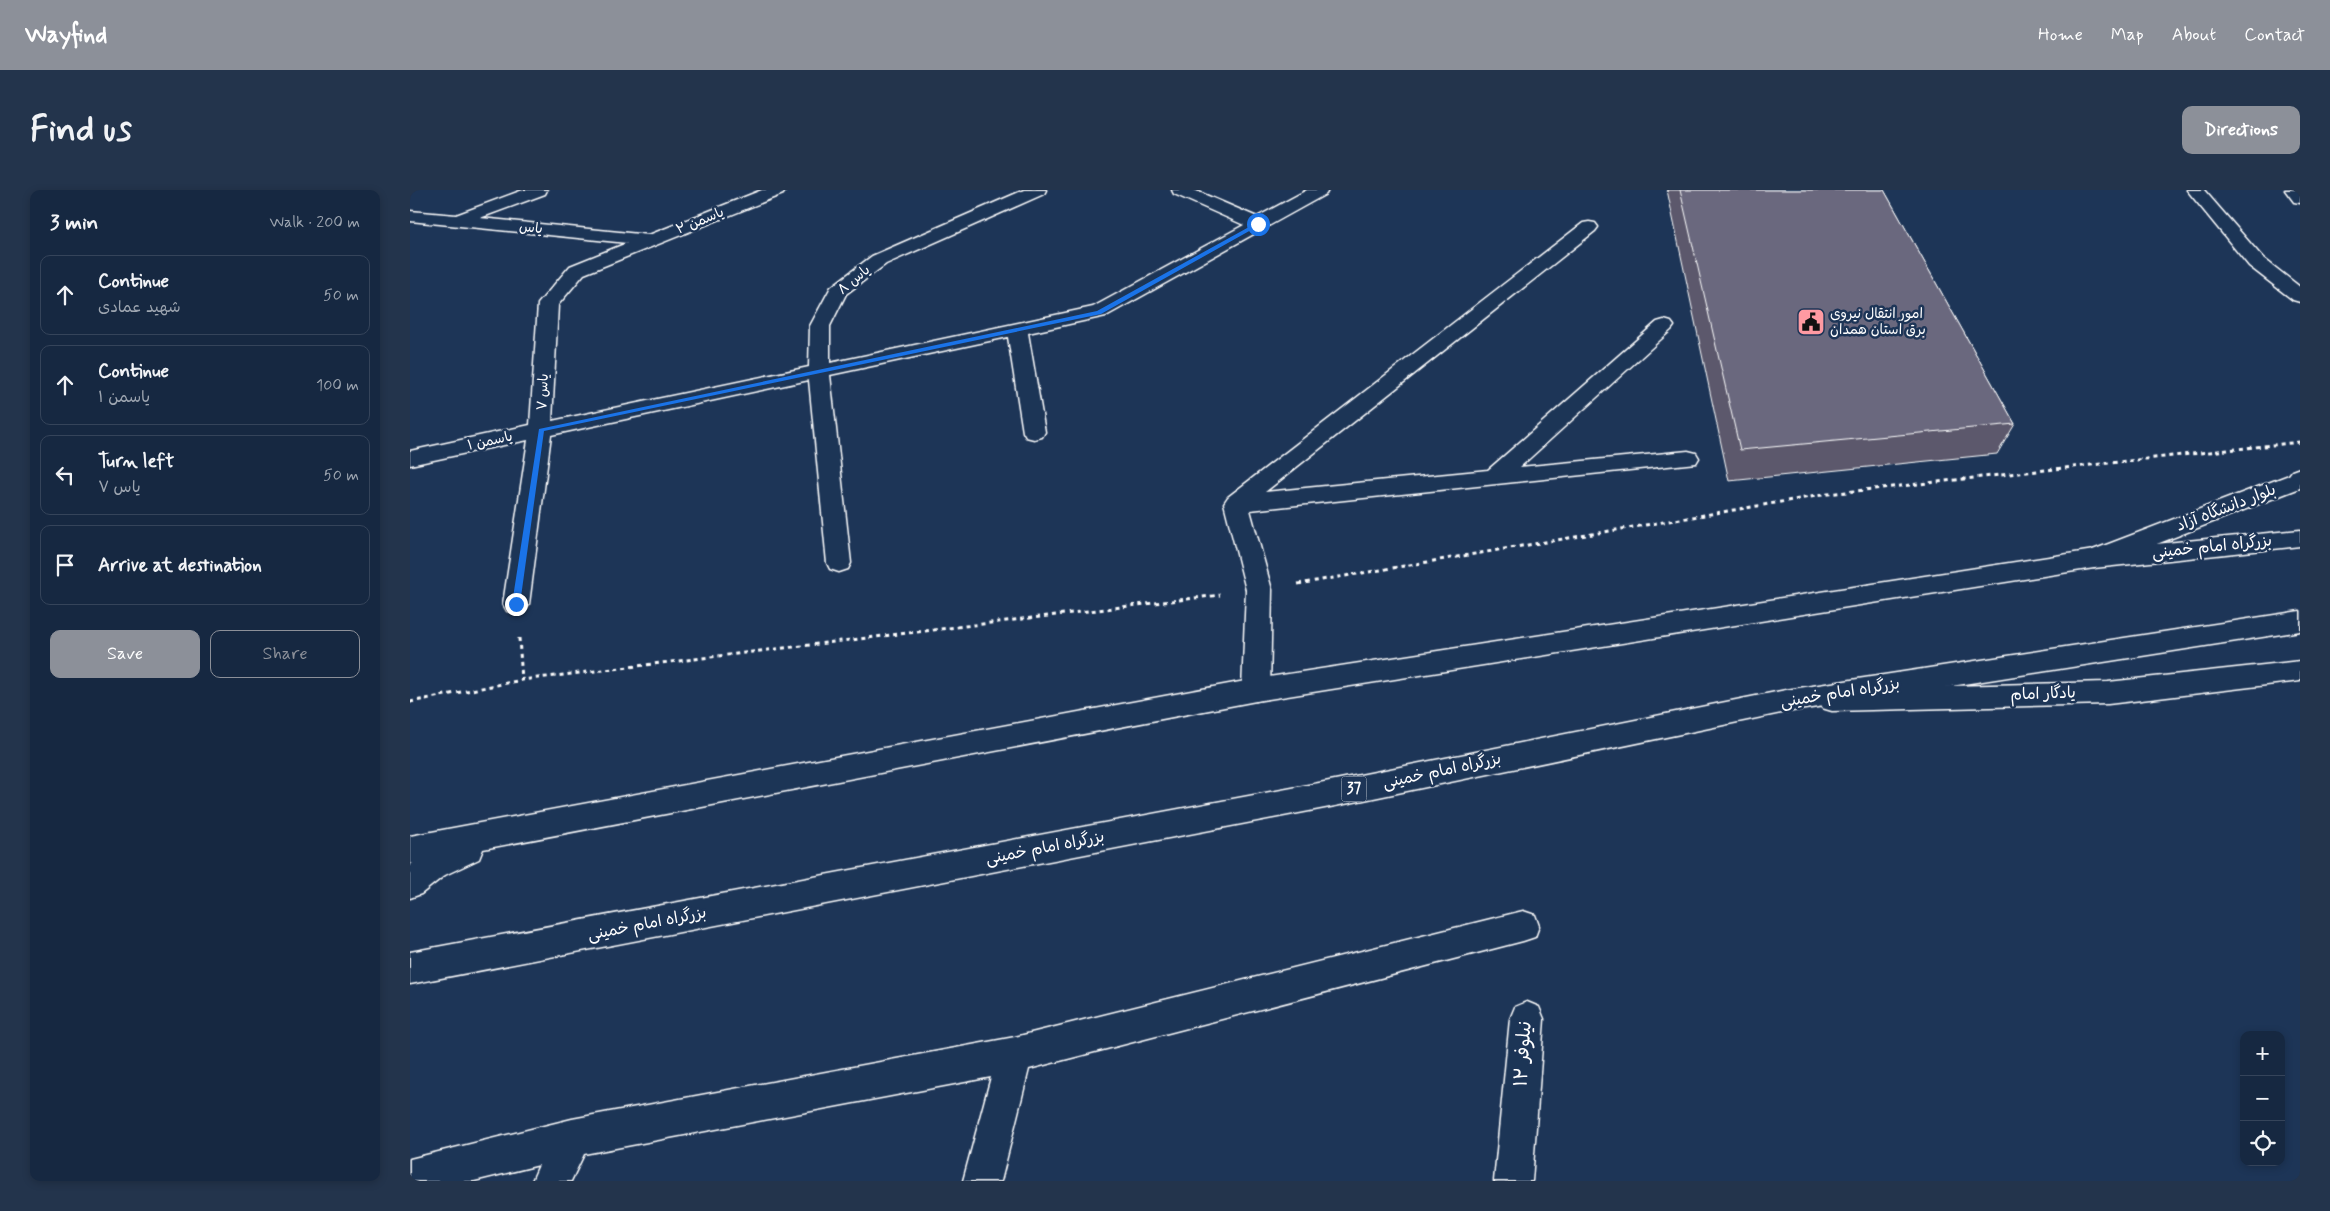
<!DOCTYPE html>
<html lang="en">
<head>
<meta charset="utf-8">
<style>
  :root { --surface:#162841; --page:#23344c; --text:#f1f3f6; --muted:#9ea6b1; --line:#35445a; --accent:#8c9099 }
  body { margin:0; font-family:Mynerve,"Playpen Sans Arabic",sans-serif; background:var(--page); color:var(--text) }
  .controls { position:absolute; right:15px; bottom:15px; display:grid; overflow:hidden; border-radius:10px; box-shadow:0 2px 8px #0003 }
  .controls button { width:45px; height:45px; display:grid; place-items:center; padding:0; border:0; border-bottom:1px solid var(--line); background:var(--surface); color:var(--text); font:25px sans-serif }
  .stop { position:absolute; width:15px; height:15px; margin:-11px; border:4px solid #1a73e8; border-radius:50%; background:#fff }
  .stop.end { background:#1a73e8; border-color:#fff; box-shadow:0 1px 5px #0008 }
  .list { margin:0; padding:0; list-style:none }
  h2 { display:flex; justify-content:space-between; align-items:center; height:65px; margin:0; padding:0 20px; font-size:21px }
  h2 small { font-size:16px; font-weight:400; color:var(--muted) }
  .list li { display:grid; grid-template-columns:32px 1fr auto; gap:15px; align-items:center; box-sizing:border-box; height:80px; margin:0 10px 10px; padding:0 10px; border:1px solid var(--line); border-radius:10px }
  .list b { display:block; font-size:19px; white-space:nowrap }
  .list p { margin:0; font-size:16px; white-space:nowrap; color:var(--muted) }
  .list em { font-size:16px; font-style:normal; color:var(--muted) }
  .actions { display:flex; gap:10px; padding:15px 20px }
  .actions a { flex:1; padding:11px 0; border:1px solid var(--accent); border-radius:10px; text-align:center; font-size:18px; color:var(--accent) }
  .actions .main { background:var(--accent); color:#fff }
  .icon { flex:none; width:28px; height:28px; fill:none; stroke:currentColor; stroke-width:2; stroke-linecap:round; stroke-linejoin:round }
  .map { position:relative; flex:none; width:1890px; height:991px; overflow:hidden; border-radius:10px }
  header { display:flex; align-items:center; gap:30px; box-sizing:border-box; height:70px; padding:0 25px; background:var(--accent); color:#fff }
  header strong { font-size:24px }
  nav { display:flex; gap:28px; margin-inline-start:auto; font-size:18px }
  .intro { display:flex; align-items:center; justify-content:space-between; box-sizing:border-box; height:120px; padding:0 30px }
  h1 { margin:0; font-size:35px }
  .button { padding:12px 22px; border-radius:10px; background:var(--accent); color:#fff; font-size:18px; font-weight:700 }
  main { display:flex; gap:30px; padding:0 30px }
  aside { flex:1; background:var(--surface); border-radius:10px; box-shadow:0 2px 8px #0003 }
  .map>svg:first-child { display:block }
  .lines { fill:none; stroke-linecap:round; stroke-linejoin:round }
  .street-casing { stroke:#fff; stroke-width:3 }
  .secondary-casing { stroke:#fff; stroke-width:3 }
  .highway-casing { stroke:#fff; stroke-width:3 }
  .path { stroke:#fff; stroke-width:3; stroke-dasharray:4 4; stroke-linecap:butt }
  .street { fill:#1d3557; fill-rule:evenodd }
  .secondary { fill:#1d3557; fill-rule:evenodd }
  .highway { fill:#1d3557; fill-rule:evenodd }
  .wall { fill:#5b596c; stroke:#fff }
  .building { fill:#6a687e; stroke:#fff }
  .route { fill:#1a73e8 }
  .labels { text-anchor:middle; dominant-baseline:central; stroke-width:5; stroke-linejoin:round; paint-order:stroke }
  .far-street-label { font-size:14px; fill:#fff; stroke:#1d3557 }
  .far-poi-label { font-size:14px; fill:#fff; stroke:#1d3557; text-anchor:start }
  .shield { fill:#1d3557; stroke:#bbc2cd; stroke-width:1 }
  .shield-label { font-size:15px; font-weight:bold; fill:#fff }
  .street-label { font-size:16px; fill:#fff; stroke:#1d3557 }
  .near-street-label { font-size:19px; fill:#fff; stroke:#1d3557 }
</style>
</head>
<body>
<header>
<strong>Wayfind</strong>
<nav><a>Home</a><a>Map</a><a>About</a><a>Contact</a></nav>
</header>
<div class="intro"><h1>Find us</h1><a class="button">Directions</a></div>
<main>
<aside>
<h2>3 min<small>Walk · 200 m</small></h2>
<ul class="list">
<li><svg class="icon" aria-label="ahead" viewBox="0 0 24 24"><path d="M12 20V5M6 11l6-6 6 6"/></svg><div><b>Continue</b><p>شهید عمادی</p></div><em>50 m</em></li>
<li><svg class="icon" aria-label="ahead" viewBox="0 0 24 24"><path d="M12 20V5M6 11l6-6 6 6"/></svg><div><b>Continue</b><p>یاسمن ۱</p></div><em>100 m</em></li>
<li><svg class="icon" aria-label="left" viewBox="0 0 24 24"><path d="M17 20v-9H6M10 6l-5 5 5 5"/></svg><div><b>Turn left</b><p>یاس ۷</p></div><em>50 m</em></li>
<li><svg class="icon" aria-label="arrive" viewBox="0 0 24 24"><path d="M6 21V4h12l-3 4 3 4H6"/></svg><div><b>Arrive at destination</b></div></li>
</ul>
<div class="actions"><a class="main">Save</a><a>Share</a></div>
</aside>
<div class="map">
<svg width="1890" height="991" viewBox="0 0 1890 991">
  <rect width="100%" height="100%" fill="#1d3557"/>
  <filter id="ink" filterUnits="userSpaceOnUse"><feTurbulence type="fractalNoise" baseFrequency=".02" numOctaves="2"/><feDisplacementMap in="SourceGraphic" scale="10" xChannelSelector="R" yChannelSelector="G"/><feConvolveMatrix kernelMatrix="1 2 1 2 8 2 1 2 1" color-interpolation-filters="sRGB"/></filter>
  <g filter="url(#ink)">
    <g class="lines">
      <defs>
        <g id="street">
          <path d="M113 0H137L135 4 70 28 239 45 352 0H375L373 4 174 84 148 115 142 231 399 177 400 136 421 97 462 66 614 0H636L634 4 476 74 436 104 420 136V173L683 117 834 35 764 4 762 0H784L847 27 897 0H918L916 4 696 126 618 143 635 242 632 247 624 249 616 247 613 242 598 147 420 185 441 373 438 379 429 382 420 379 417 373 399 190 141 245 119 414 115 421 106 423 97 421 93 414 118 250 0 275V261L120 235 128 114 160 76 217 53 0 31V21L46 25Z"/>
          <path d="M1179 32 1185 33 1188 37 1185 41 855 302 1078 280 1247 132 1254 130 1261 132 1264 136 1261 140 1110 277 1278 261 1286 263 1289 268 1286 273 840 320 862 400 860 500 856 508 846 511 836 508 832 500 836 400 814 313 818 307 1173 33Z"/>
          <path d="M1113 721 1125 725 1129 736 1125 747 1113 751 619 879 591 991H553L581 887 174 964 161 991H122L129 975 64 991H0V969L162 929 605 847Z"/>
          <path d="M1117 812 1129 817 1134 829 1122 991H1084L1100 829 1105 817Z"/>
        </g>
        <g id="secondary">
          <path d="M1777 0H1794L1853 68 1890 97V112L1883 110 1839 76Z"/>
          <path d="M1875 0H1890V13L1884 12Z"/>
          <path d="M1890 278V298L1693 375 1684 378 1675 375 1672 369 1675 363 1879 285 1882 281Z"/>
          <path d="M1890 471V491L1698 514 1422 521 1412 518 1408 510 1412 502 1422 499 1698 492Z"/>
        </g>
        <g id="highway">
          <path d="M1890 340V356L1684 378 846 511 73 659 69 669 35 685 11 704 0 708V675L3 673 0 674V646L846 489 1684 360Z"/>
          <path d="M1890 421V441L1376 522 925 616 0 794V762L925 590 1376 500Z"/>
        </g>
      </defs>
      <!-- street casing -->
      <use href="#street" class="street-casing"/>
      <!-- secondary casing -->
      <use href="#secondary" class="secondary-casing"/>
      <!-- highway casing -->
      <use href="#highway" class="highway-casing"/>
      <!-- path -->
      <g class="path">
        <path d="M888 394 1418 304 1890 252"/>
        <path d="M109 448 112 490"/>
        <path d="M0 512 112 490 810 405"/>
      </g>
      <!-- street -->
      <use href="#street" class="street"/>
      <!-- secondary -->
      <use href="#secondary" class="secondary"/>
      <!-- highway -->
      <use href="#highway" class="highway"/>
    </g>
    <!-- wall -->
    <path class="wall" d="M1257 0H1474L1605 234 1587 264 1319 291Z"/>
    <!-- building -->
    <path class="building" d="M1270 0H1474L1605 234 1330 260Z"/>
  </g>
  <!-- route -->
  <path class="route" d="M848 32 850 35 691 124 134 241 110 414 106 417 102 414 129 239 687 121Z"/>
  <!-- icons -->
  <defs>
    <symbol id="civic-square" viewBox="-11 -11 22 22"><rect x="-9" y="-9" width="18" height="18" rx="4" fill="#ff9aa2" stroke="#1d3557"/><path d="M-.6-6.5H3V-4.5H.6V-3L4-1V1h2V6H-6V1h2V-1L-.6-3ZM-1.2 2.5V6h2.4V2.5Z" fill="#111"/></symbol>
  </defs>
  <g fill-rule="evenodd">
    <use href="#civic-square" x="1385" y="116" width="32" height="32"/>
  </g>
  <g class="labels">
    <!-- far-street labels -->
    <g class="far-street-label">
      <text transform="translate(290 31) rotate(-22)">یاسمن ۲</text>
      <text transform="translate(121 38) rotate(6)">یاس</text>
      <text transform="translate(444 90) rotate(-40)">یاس ۸</text>
      <text transform="translate(133 202) rotate(-87)">یاس ۷</text>
      <text transform="translate(80 251) rotate(-12)">یاسمن ۱</text>
    </g>
    <!-- far-poi labels -->
    <g class="far-poi-label">
      <text x="1420" y="124">امور انتقال نیروی<tspan x="1420" dy="16">برق استان همدان</tspan></text>
    </g>
    <!-- shield labels -->
    <rect class="shield" x="931.5" y="586.5" width="25" height="25" rx="4"/>
    <g class="shield-label">
      <text x="944" y="599">37</text>
    </g>
    <!-- street labels -->
    <g class="street-label">
      <text transform="translate(1816 318) rotate(-21)">بلوار دانشگاه آزاد</text>
      <text transform="translate(1802 357) rotate(-6)">بزرگراه امام خمینی</text>
      <text transform="translate(1430 503) rotate(-9)">بزرگراه امام خمینی</text>
      <text transform="translate(1633 504) rotate(-2)">یادگار امام</text>
      <text transform="translate(1032 581) rotate(-12)">بزرگراه امام خمینی</text>
      <text transform="translate(635 658) rotate(-11)">بزرگراه امام خمینی</text>
      <text transform="translate(237 734) rotate(-11)">بزرگراه امام خمینی</text>
    </g>
    <!-- near-street labels -->
    <g class="near-street-label">
      <text transform="translate(1113 864) rotate(-86)">نیلوفر ۱۲</text>
    </g>
  </g>
</svg>
<div class="controls">
<button>+</button>
<button>−</button>
<button><svg class="icon" aria-label="locate" viewBox="0 0 24 24"><circle cx="12" cy="12" r="6"/><path d="M12 2v4M12 18v4M2 12h4M18 12h4"/></svg></button>
</div>
<div class="stop" style="left:848px;top:34px"></div>
<div class="stop end" style="left:106px;top:414px"></div>
</div>
</main>
</body>
</html>
